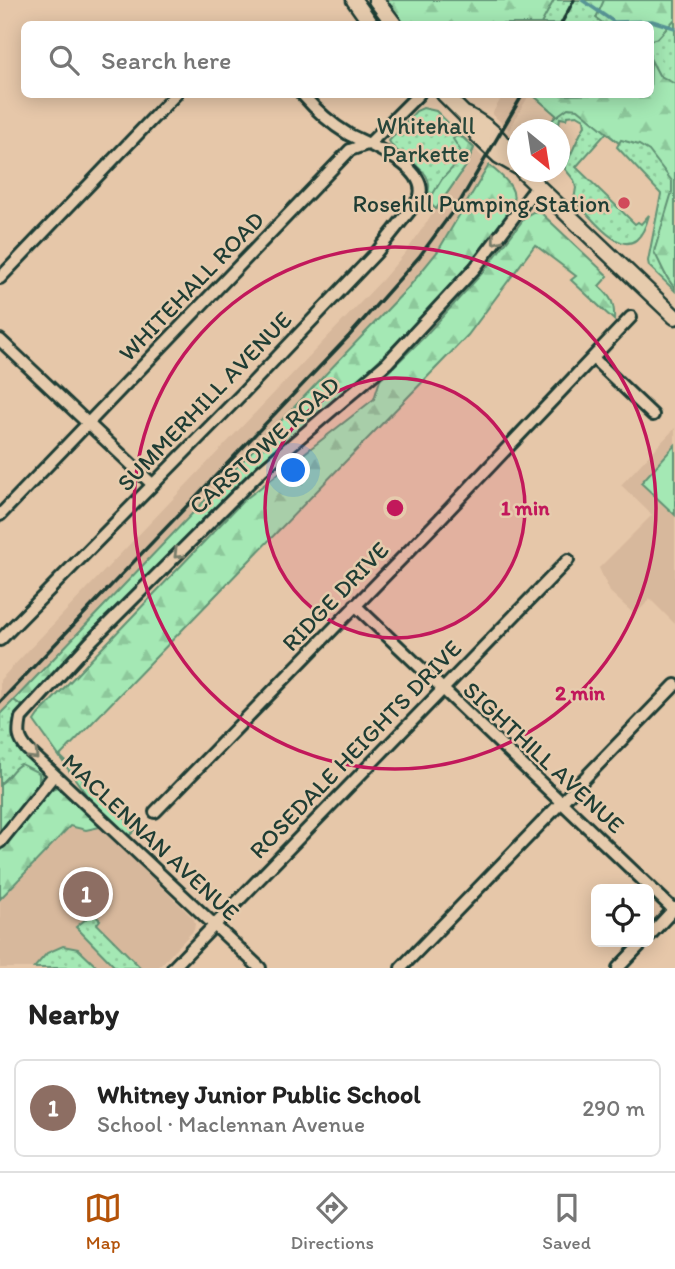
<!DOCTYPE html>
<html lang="en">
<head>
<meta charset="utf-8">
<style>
  :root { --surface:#fff; --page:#f6f6f6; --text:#222; --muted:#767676; --line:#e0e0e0; --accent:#b45309 }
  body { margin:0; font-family:Itim,sans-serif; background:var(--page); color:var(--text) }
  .controls { position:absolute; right:21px; bottom:21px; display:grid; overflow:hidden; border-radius:10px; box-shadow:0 4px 18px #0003 }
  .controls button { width:63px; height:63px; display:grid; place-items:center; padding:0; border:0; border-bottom:2px solid var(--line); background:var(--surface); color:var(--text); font:35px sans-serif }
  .compass { position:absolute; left:507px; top:119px; width:63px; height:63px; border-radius:50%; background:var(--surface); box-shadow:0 4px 18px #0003; rotate:150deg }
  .you { position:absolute; left:294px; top:471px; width:24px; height:24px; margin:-18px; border:5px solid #fff; border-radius:50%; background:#1a73e8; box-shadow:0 0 0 10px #1a73e833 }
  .badge { display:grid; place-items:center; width:46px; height:46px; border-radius:50%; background:var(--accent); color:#fff; font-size:23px; font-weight:700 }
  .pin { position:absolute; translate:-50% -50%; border:4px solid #fff; box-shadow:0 2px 7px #0006 }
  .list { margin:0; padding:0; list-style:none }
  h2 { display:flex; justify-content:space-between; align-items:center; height:91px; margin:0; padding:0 28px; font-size:30px }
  h2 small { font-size:23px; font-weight:400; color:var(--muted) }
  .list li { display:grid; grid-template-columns:46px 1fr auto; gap:21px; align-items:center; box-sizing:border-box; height:98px; margin:0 14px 14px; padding:0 14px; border:2px solid var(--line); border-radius:10px }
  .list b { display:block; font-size:26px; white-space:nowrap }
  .list p { margin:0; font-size:23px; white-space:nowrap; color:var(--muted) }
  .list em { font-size:23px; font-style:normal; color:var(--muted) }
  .icon { flex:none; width:38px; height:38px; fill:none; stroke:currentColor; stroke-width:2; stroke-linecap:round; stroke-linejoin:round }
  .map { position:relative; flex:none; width:675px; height:968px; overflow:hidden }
  .search { position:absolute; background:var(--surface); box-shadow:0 4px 18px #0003; left:21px; right:21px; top:21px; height:77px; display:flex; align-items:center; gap:18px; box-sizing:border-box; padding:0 24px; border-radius:10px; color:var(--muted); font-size:26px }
  .sheet { height:203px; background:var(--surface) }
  nav { display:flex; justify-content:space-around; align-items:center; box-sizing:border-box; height:98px; border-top:2px solid var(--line); background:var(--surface); font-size:19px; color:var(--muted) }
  nav a { display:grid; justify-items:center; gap:4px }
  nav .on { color:var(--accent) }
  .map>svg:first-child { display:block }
  .built { fill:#d7b89c }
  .grass { fill:url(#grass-dots); stroke:#629274; stroke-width:2 }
  .forest { fill:url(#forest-firs); stroke:#629274; stroke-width:2 }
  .garden { fill:#a4e8b4; stroke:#629274; stroke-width:2 }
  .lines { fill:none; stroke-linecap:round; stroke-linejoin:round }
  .stream { stroke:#599596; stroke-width:3.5 }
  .minor-casing { stroke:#1f3d34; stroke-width:16 }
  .major-casing { stroke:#1f3d34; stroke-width:19 }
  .minor { stroke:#e6cbad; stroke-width:10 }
  .major { stroke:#e6cbad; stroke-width:14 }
  .rail { stroke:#1f3d34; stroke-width:3.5 }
  .oneway { stroke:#797d6a }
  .ring { fill:none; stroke:#c2185b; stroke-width:3.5 }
  .poi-dot { fill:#d1495b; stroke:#e6cbad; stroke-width:2.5 }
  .labels { text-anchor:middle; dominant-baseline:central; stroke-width:5; stroke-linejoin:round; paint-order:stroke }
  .park-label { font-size:24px; fill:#26463a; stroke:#e6cbad }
  .poi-label { font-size:24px; fill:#1f3d34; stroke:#e6cbad; text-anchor:end }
  .street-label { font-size:24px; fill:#1f3d34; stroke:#e6cbad }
  .centre { fill:#c2185b; stroke:#e6cbad; stroke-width:3.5 }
  .ring-label { font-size:21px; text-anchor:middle; font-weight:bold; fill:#c2185b; stroke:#e6cbad; stroke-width:5; stroke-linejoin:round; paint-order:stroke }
</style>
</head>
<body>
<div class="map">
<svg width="675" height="968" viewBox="0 0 675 968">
  <defs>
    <pattern id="grass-dots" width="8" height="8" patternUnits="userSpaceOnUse" patternTransform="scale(1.75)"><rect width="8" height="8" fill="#a4e8b4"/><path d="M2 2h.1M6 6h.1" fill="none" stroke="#8dc89b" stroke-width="1.8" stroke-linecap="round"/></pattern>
    <pattern id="forest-firs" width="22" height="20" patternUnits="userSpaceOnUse" patternTransform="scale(1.75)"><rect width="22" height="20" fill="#a4e8b4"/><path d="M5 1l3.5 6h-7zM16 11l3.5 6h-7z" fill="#8dc89b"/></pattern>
  </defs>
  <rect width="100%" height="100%" fill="#e6c7a9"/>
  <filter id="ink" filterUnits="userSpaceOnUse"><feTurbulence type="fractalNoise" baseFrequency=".0143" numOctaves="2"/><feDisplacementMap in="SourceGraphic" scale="14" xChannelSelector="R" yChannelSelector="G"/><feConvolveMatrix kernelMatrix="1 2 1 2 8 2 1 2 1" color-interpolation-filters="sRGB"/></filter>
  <g filter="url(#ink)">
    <!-- built -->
    <g class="built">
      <path d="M503 95H529L509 130 492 114Z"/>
      <path d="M474 148 489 165 438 251 408 288 0 714V680L383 279 406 252 466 166Z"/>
      <path d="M675 428V624L650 599 635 615 610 592 599 568 652 515 621 485Z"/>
      <path d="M70 826 86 830 100 827 194 919 195 924 194 930 158 968H0V899Z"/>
    </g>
    <!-- grass -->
    <g class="grass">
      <path d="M384 0H675V291L649 266 648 261 661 194 617 147 619 143 606 133 576 167 635 224 638 222 641 224 649 215C633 275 598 224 574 200L576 188 574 180 565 169C566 164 582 129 585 126L584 119 577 115 567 116 566 119 560 118 559 125H551L549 129H544L557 115 533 95 650 94V24H404Z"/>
      <path d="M423 108 436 111 474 148 466 166 436 209 426 199C441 167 400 163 389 141L416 111Z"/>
      <path d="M14 700 23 707 16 718 18 745 41 769 42 779 39 784 41 778 15 769 0 784V714Z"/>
      <path d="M87 909 100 920 97 924 140 967 139 968H116L76 927 86 919Z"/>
      <path d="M63 946 78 949 98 968H34L47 953Z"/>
    </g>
    <!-- forest -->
    <g class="forest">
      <path d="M384 0H554L541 24H404Z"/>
      <path d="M604 0H675V19L658 38 651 40 650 24H604L596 18Z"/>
      <path d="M651 60 659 75 675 84V288C664 277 662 265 654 252L672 192V181L649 151 639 145 621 140 619 143 578 109 568 108 557 116 533 95 650 94Z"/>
      <path d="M456 136 463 138 474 148 466 166 436 209 428 202 442 179 459 161 460 150 453 139Z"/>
      <path d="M489 165C501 176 521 188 511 207 501 228 472 261 456 279 420 319 382 360 341 395 309 421 277 446 248 474 171 550 98 630 23 707L14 700 408 288 438 251Z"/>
      <path d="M539 211 608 276 599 286C611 297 615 303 614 320L571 280 576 276 535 245 468 335 60 756 136 829 129 836 88 797 34 721 38 715 243 501 374 399 380 380 423 338 484 271 526 216 533 212Z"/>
      <path d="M21 764 39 773V784L0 832V784C8 779 13 767 21 764Z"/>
      <path d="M57 787 100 827 86 830 70 826 0 899V851L43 796 49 790Z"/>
    </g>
    <!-- garden -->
    <path class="garden" d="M675 445V515L641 483Z"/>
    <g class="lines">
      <!-- stream -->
      <path class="stream" d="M582 0 614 22 652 21 675 28"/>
      <defs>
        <g id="minor">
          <path d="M0 278 176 94"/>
          <path d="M0 340 152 484"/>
          <path d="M593 358 653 415"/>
          <path d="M0 515 350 150 370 143 419 94"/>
          <path d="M355 605 674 910"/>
          <path d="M0 640 242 394 376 253 419 199C432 168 369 145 348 134 331 124 315 109 302 94"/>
          <path d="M155 812 439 520 631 317"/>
          <path d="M0 842 54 775"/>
          <path d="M649 936 675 908"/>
          <path d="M173 968 568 560"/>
          <path d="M260 968 28 750C18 739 18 733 21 718L93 639 262 470 387 363 475 268 538 185"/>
          <path d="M401 968 675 685"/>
          <path d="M618 968 643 942"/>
        </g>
        <g id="major">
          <path d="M354 0 371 24"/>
          <path d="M376 0 394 24"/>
          <path d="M444 94 465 115 478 136 499 156 518 167"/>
          <path d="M467 115C488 126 504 139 513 162"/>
          <path d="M523 172 675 317"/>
        </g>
      </defs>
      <!-- minor casing -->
      <use href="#minor" class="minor-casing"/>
      <!-- major casing -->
      <use href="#major" class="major-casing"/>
      <!-- minor -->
      <use href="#minor" class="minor"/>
      <!-- major -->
      <use href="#major" class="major"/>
      <!-- rail -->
      <g class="rail">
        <path d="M561 24 574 0"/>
        <path d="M0 702 349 336 419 257 461 200 523 94"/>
      </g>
    </g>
    <!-- one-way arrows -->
    <defs><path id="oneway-chevron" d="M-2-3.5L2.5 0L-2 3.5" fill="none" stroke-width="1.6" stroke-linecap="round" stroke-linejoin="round" transform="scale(1.75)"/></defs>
    <g class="oneway">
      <use href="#oneway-chevron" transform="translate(496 240) rotate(127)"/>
      <use href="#oneway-chevron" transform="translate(178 554) rotate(135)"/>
      <use href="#oneway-chevron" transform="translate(34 755) rotate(45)"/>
    </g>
  </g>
  <!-- distance rings -->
  <circle cx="395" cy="508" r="130" fill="#c2185b" fill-opacity=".12"/>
  <g class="ring">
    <circle cx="395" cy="508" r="130"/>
    <circle cx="395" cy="508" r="261"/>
  </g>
  <!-- markers -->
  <circle class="poi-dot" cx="624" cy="203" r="7"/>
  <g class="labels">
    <!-- park labels -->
    <g class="park-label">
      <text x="426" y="125">Whitehall<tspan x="426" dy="28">Parkette</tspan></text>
    </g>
    <!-- poi labels -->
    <g class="poi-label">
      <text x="610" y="203">Rosehill Pumping Station</text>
    </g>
    <!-- street labels -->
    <g class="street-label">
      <text transform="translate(191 286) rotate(-46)">WHITEHALL ROAD</text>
      <text transform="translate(204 401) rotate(-46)">SUMMERHILL AVENUE</text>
      <text transform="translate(264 445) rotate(-42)">CARSTOWE ROAD</text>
      <text transform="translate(335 596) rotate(-46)">RIDGE DRIVE</text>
      <text transform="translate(355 749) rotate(-46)">ROSEDALE HEIGHTS DRIVE</text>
      <text transform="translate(544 757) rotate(43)">SIGHTHILL AVENUE</text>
      <text transform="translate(151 837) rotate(43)">MACLENNAN AVENUE</text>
    </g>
  </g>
  <circle cx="395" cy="508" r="10" class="centre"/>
  <g class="ring-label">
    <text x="525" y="515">1 min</text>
    <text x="580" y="700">2 min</text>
  </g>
</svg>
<div class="controls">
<button><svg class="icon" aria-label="locate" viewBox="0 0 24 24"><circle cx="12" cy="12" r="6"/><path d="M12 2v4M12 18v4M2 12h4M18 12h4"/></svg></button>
</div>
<svg class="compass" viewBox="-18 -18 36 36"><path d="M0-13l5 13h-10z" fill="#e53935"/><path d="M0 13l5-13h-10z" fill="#767676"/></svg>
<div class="you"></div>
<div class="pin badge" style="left:86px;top:894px;background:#8d6e63">1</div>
<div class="search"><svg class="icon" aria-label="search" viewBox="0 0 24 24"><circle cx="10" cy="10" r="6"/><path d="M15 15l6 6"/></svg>Search here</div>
</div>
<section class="sheet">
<h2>Nearby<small></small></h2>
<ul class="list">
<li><span class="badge" style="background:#8d6e63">1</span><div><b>Whitney Junior Public School</b><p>School · Maclennan Avenue</p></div><em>290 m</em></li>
</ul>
</section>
<nav>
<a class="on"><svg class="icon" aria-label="map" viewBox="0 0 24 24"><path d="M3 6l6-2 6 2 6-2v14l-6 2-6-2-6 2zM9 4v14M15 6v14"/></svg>Map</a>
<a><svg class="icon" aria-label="directions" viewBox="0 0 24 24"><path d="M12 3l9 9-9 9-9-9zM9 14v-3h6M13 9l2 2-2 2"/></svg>Directions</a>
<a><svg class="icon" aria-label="saved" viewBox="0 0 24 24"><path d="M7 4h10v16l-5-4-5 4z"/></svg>Saved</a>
</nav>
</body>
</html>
